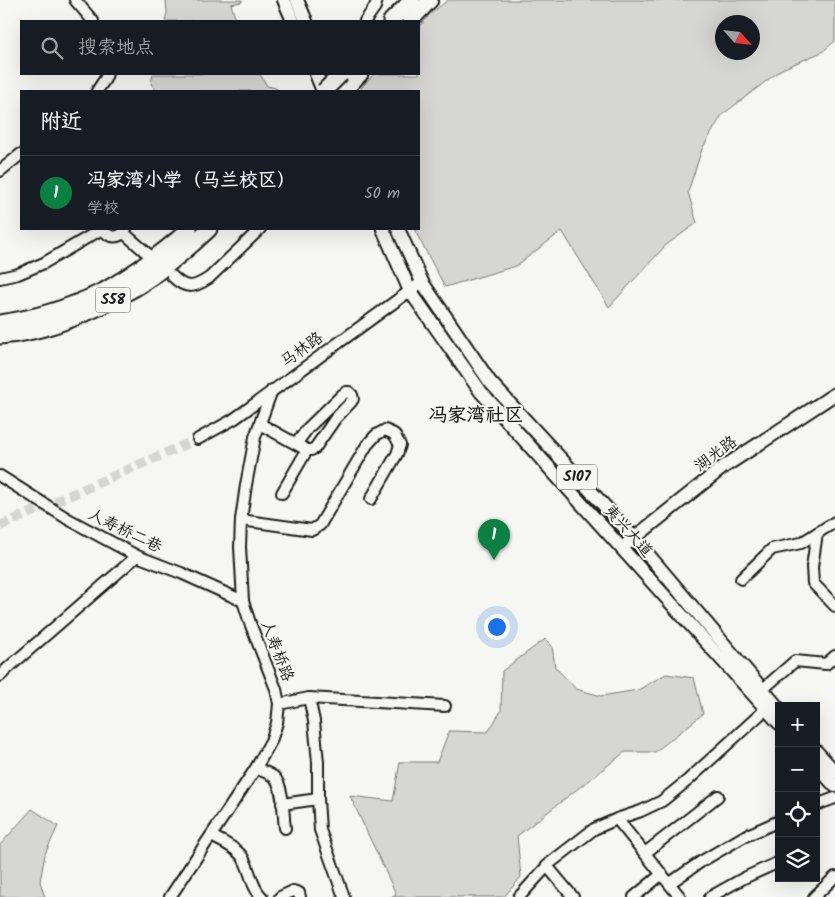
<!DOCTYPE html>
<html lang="zh">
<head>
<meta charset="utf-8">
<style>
  :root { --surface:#171b24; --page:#20242c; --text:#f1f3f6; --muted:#9ea1a6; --line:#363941; --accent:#0b8043 }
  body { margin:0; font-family:Kalam,"LXGW WenKai TC",sans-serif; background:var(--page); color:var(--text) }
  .controls { position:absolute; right:15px; bottom:15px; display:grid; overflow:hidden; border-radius:0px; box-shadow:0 5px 20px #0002 }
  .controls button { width:45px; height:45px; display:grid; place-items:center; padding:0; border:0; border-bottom:1px solid var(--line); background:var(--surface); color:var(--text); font:25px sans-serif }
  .compass { position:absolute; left:715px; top:15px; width:45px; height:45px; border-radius:50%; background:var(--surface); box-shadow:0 5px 20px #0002; rotate:117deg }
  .you { position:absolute; left:496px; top:626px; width:18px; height:18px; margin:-12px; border:4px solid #fff; border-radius:50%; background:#1a73e8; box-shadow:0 0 0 8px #1a73e833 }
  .badge { display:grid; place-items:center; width:32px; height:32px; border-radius:50%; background:var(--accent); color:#fff; font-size:16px; font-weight:700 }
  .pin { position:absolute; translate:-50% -41px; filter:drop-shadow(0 1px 2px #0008) }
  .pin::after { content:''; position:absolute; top:26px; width:18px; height:15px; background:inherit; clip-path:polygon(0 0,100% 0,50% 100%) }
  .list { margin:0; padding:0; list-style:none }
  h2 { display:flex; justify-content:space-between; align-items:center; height:65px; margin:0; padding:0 20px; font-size:21px }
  h2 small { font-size:16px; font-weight:400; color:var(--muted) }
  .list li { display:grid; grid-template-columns:32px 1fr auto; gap:15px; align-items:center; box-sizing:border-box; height:75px; padding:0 20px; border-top:1px solid var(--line) }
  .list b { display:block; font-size:19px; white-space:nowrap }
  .list p { margin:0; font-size:16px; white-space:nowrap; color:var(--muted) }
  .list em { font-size:16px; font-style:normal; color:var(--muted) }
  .icon { flex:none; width:28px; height:28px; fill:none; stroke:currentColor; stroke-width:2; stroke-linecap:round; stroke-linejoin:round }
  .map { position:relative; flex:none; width:835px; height:897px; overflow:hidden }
  .search { position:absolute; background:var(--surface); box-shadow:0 5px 20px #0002; left:20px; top:20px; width:400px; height:55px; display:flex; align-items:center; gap:12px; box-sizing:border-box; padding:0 18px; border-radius:0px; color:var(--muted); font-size:19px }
  .panel { position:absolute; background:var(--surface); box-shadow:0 5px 20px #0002; left:20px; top:90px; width:400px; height:140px; border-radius:0px }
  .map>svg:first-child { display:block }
  .green { fill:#d6d6d2; stroke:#797977; fill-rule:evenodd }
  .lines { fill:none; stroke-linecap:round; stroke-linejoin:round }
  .minor-tunnel { stroke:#d5d5d2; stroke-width:10; stroke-dasharray:10 5; stroke-linecap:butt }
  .minor-casing { stroke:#1c1c1c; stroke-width:14 }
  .major-casing { stroke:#1c1c1c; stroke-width:16 }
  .highway-casing { stroke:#1c1c1c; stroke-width:19 }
  .minor { stroke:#f6f6f2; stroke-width:10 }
  .major { stroke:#f6f6f2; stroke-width:12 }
  .highway { stroke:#f6f6f2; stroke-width:15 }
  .highway-bridge-casing { stroke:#1c1c1c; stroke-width:19; stroke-linecap:butt }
  .highway-bridge { stroke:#f6f6f2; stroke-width:15 }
  .labels { text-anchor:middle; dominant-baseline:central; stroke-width:4; stroke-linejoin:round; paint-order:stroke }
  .shield { fill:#f6f6f2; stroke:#5d5d5c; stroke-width:1 }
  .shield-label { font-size:15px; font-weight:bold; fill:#1c1c1c }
  .street-label { font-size:16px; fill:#1c1c1c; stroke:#f6f6f2 }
  .quarter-label { font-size:19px; font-weight:bold; fill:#1c1c1c; stroke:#f6f6f2 }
</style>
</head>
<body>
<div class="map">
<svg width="835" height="897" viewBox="0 0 835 897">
  <rect width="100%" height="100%" fill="#f6f6f2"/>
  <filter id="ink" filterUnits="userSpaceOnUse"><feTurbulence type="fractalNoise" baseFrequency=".02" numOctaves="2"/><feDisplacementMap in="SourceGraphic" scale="10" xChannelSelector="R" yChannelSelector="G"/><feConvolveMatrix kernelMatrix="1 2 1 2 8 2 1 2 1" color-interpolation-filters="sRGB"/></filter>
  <g filter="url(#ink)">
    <!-- green -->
    <g class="green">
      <path d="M166 0H242V2L231 4 236 21H165L167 13Z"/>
      <path d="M448 0H835V41L822 52 782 69 722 115 702 149 688 192 697 223 666 245 609 307 562 231 516 266 445 287 414 229H419V91H362L361 88 374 74H419V27L430 14ZM752 22V52H722V22Z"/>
      <path d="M153 74H260L267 86 276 88 278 91H157L151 84Z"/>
      <path d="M545 639 552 646 555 667 576 689 601 696 638 690 666 674 694 678 703 714 655 752H625L517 836 521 877 504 897H391L396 894 350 796 393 801 400 762H437L449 731 488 732 501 711 502 671Z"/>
      <path d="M32 809 58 826 45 854 40 882 45 897H0V845Z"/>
    </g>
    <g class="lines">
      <!-- minor-tunnel -->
      <path class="minor-tunnel" d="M0 526 198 439"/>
      <defs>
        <g id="minor">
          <path d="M75 0 93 21"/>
          <path d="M365 21 375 7 377 0"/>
          <path d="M97 91 105 79 107 74"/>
          <path d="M0 171 21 154"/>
          <path d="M103 229C109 239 120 239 126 229"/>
          <path d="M124 233 148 254"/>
          <path d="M172 276C186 290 194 288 209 278L260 229"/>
          <path d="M0 278 18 274 44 263 102 229"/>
          <path d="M260 424 307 450H311L315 448 335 419 351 402 353 399 352 395 349 392H346L342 395 308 428 296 444"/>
          <path d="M198 439 234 419 422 282"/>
          <path d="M0 476 68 519 137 556 181 573 243 601"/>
          <path d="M282 493 307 450"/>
          <path d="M241 520 312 530 320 525 367 445 376 435 385 430 394 434 400 445 397 454 371 499"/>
          <path d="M817 533 812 567 813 583 835 606"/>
          <path d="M741 579 772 549 801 543 835 522"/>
          <path d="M0 676 8 668 137 556"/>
          <path d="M762 690 795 661 826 664 835 656"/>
          <path d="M309 698 314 721 318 762V799L320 830 344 897"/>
          <path d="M279 704 309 698 445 706"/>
          <path d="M256 768C262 771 269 773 274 777 284 786 283 815 285 828"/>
          <path d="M282 804 318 799"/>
          <path d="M816 805 835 798"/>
          <path d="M617 819 680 897"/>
          <path d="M211 836C221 841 233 846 241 855 251 867 250 887 262 897"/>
          <path d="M645 853 718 796"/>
          <path d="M547 866 573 897"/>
          <path d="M670 883 702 861 743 837 779 821"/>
          <path d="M170 897 256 768 271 741 277 723 279 704 276 689 250 623 243 601 240 547 241 520 246 485 255 437 272 390"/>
          <path d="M280 897 293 891 299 893 300 897"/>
          <path d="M519 897 550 863 594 829 617 819 641 811 662 801 687 781 766 709"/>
          <path d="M634 897 662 874"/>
          <path d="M710 897 744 878 779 862"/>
          <path d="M814 897 835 877"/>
        </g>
        <g id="major">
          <path d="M284 0 293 21"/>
          <path d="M297 0 306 21"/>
          <path d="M316 74 323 91"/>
          <path d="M383 229 410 291 481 392 779 723"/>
          <path d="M398 229 422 282 490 382 634 538 779 709"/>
          <path d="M628 543 722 468 835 394"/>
          <path d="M816 751 835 772"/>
          <path d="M816 765 835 786"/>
        </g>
        <g id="highway">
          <path d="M391 21 412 0"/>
          <path d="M410 21 430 0"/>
          <path d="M343 91 360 74"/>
          <path d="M0 323C34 318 68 308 99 293 107 290 114 284 122 280 145 265 169 248 189 229"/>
          <path d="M0 336C41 333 81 317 117 298 124 293 133 290 140 285 164 269 189 248 209 229"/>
        </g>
      </defs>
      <!-- minor casing -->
      <use href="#minor" class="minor-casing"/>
      <!-- major casing -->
      <use href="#major" class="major-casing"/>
      <!-- highway casing -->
      <use href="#highway" class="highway-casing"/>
      <!-- minor -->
      <use href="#minor" class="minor"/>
      <!-- major -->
      <use href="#major" class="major"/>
      <!-- highway -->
      <use href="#highway" class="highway"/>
      <defs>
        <path id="highway-bridge" d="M324 91 341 74"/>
      </defs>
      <!-- highway-bridge casing -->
      <use href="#highway-bridge" class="highway-bridge-casing"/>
      <!-- highway-bridge -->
      <use href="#highway-bridge" class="highway-bridge"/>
    </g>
  </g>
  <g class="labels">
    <!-- shield labels -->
    <g class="shield">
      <rect x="95.5" y="287.5" width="35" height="25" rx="4"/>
      <rect x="557" y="464.5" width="40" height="25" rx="4"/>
    </g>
    <g class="shield-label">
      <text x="113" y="300">S58</text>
      <text x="577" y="477">S107</text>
    </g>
    <!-- street labels -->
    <g class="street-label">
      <text transform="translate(302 350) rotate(-36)">马林路</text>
      <text transform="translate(716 454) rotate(-36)">湖光路</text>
      <text transform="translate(125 531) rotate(26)">人寿桥二巷</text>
      <text transform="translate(628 531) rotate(48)">夷兴大道</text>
      <text transform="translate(277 651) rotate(69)">人寿桥路</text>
    </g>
    <!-- quarter labels -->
    <g class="quarter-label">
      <text x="476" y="416">冯家湾社区</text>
    </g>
  </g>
</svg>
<div class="controls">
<button>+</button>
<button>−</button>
<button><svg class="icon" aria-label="locate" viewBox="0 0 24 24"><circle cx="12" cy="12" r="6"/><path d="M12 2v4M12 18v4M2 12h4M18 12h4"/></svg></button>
<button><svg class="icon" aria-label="layers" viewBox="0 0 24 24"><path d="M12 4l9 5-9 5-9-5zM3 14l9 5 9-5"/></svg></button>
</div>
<svg class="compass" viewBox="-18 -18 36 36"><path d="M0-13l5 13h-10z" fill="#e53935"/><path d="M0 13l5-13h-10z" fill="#9ea1a6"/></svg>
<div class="you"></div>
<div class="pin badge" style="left:494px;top:560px">1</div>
<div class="search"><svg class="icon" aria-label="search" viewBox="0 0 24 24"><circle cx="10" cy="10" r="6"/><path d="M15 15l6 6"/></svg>搜索地点</div>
<section class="panel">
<h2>附近<small></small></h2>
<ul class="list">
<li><span class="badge">1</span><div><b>冯家湾小学（马兰校区）</b><p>学校</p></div><em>50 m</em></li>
</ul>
</section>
</div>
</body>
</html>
